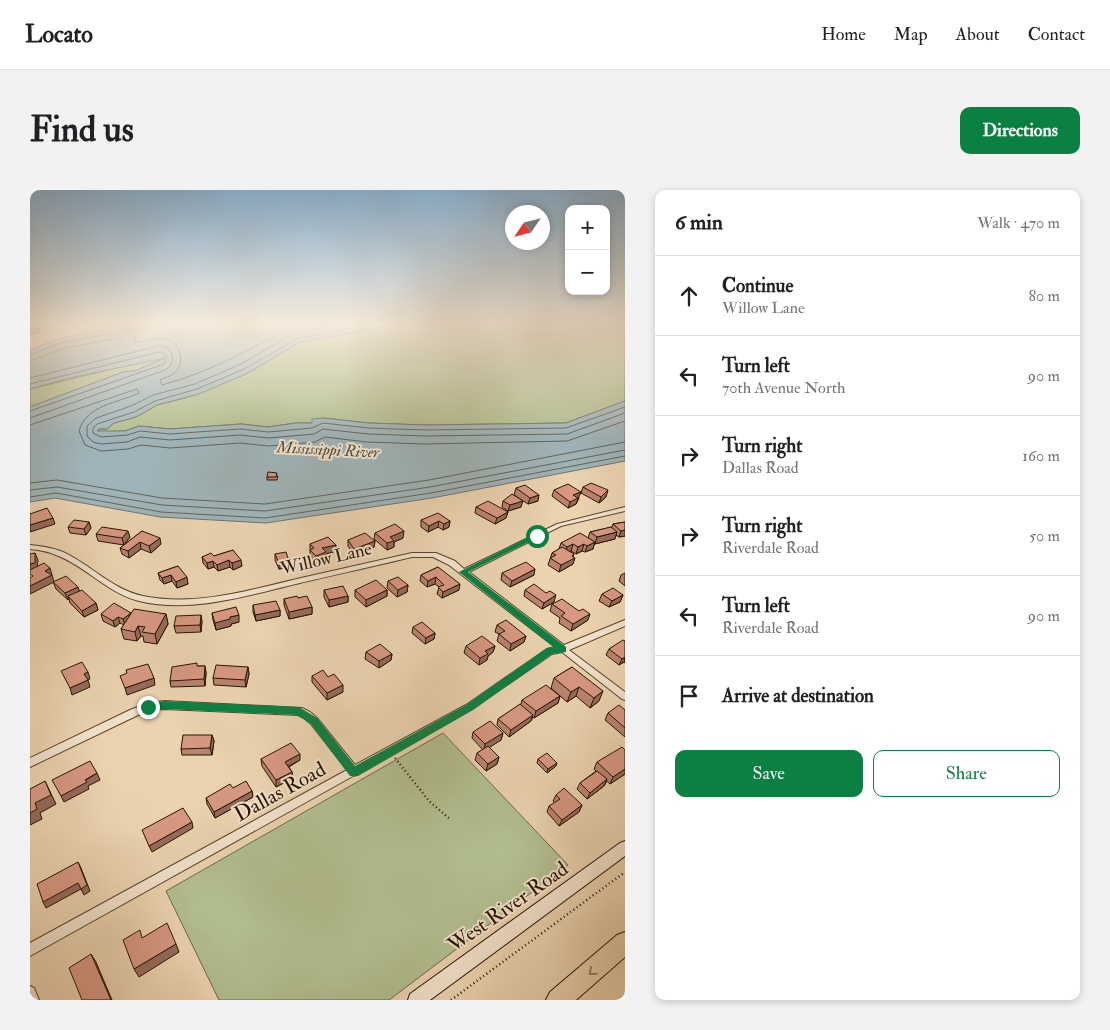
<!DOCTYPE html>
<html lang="en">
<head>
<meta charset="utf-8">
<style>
  :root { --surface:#fff; --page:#f2f2f2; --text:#202124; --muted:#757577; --line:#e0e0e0; --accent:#0b8043 }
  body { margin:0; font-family:"IM FELL Double Pica",serif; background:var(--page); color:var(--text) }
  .controls { position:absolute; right:15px; top:15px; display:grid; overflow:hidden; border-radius:10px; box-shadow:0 2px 8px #0003 }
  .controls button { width:45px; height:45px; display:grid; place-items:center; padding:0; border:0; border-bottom:1px solid var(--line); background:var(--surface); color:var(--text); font:25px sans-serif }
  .compass { position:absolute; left:475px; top:15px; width:45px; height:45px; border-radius:50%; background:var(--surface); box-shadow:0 2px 8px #0003; rotate:235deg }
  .stop { position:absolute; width:15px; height:15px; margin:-11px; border:4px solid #0b8043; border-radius:50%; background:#fff }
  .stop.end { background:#0b8043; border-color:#fff; box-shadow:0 1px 5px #0008 }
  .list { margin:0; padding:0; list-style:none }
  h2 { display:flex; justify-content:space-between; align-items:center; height:65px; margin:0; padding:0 20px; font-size:21px }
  h2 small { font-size:16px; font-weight:400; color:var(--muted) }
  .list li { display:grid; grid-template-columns:32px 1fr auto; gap:15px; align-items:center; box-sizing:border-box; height:80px; padding:0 20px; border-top:1px solid var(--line) }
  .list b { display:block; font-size:19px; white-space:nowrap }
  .list p { margin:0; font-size:16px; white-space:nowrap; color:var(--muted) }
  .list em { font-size:16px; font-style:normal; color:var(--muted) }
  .actions { display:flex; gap:10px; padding:15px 20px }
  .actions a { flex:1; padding:11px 0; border:1px solid var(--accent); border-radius:10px; text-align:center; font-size:18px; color:var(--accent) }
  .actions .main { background:var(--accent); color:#fff }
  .icon { flex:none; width:28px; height:28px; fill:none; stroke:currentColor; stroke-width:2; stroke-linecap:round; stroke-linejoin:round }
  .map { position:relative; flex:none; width:595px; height:810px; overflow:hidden; border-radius:10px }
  header { display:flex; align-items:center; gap:30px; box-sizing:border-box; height:70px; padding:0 25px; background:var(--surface); border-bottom:1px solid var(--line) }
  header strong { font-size:24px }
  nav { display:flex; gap:28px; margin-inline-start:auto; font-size:18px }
  .intro { display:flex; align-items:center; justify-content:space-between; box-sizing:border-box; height:120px; padding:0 30px }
  h1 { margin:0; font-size:35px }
  .button { padding:12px 22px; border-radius:10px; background:var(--accent); color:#fff; font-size:18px; font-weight:700 }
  main { display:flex; gap:30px; padding:0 30px }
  aside { flex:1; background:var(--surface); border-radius:10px; box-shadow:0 2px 8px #0003 }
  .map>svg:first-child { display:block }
  .green { fill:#b2be8f; stroke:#6c6a48 }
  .water { fill:#9fb4b8; stroke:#6f756e }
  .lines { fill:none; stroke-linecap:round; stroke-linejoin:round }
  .shore { stroke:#63655c; stroke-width:1 }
  .street-casing { stroke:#58452c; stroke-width:2 }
  .secondary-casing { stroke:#271600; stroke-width:2 }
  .highway-casing { stroke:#271600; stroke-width:2 }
  .path { stroke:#271600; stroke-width:2.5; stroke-dasharray:1 3; stroke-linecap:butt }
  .street { fill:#f2e2cc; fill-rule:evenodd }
  .secondary { fill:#f2e2cc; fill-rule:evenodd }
  .highway { fill:#ebd3b0; fill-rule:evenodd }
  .wall { fill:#b98370; stroke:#271600 }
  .shaded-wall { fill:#966a5b; stroke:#271600 }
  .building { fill:#d79882; stroke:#271600 }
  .oneway { stroke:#937e61 }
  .route { fill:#0b8043 }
  .labels { text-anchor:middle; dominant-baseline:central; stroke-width:4; stroke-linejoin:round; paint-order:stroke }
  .far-water-label { font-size:16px; font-style:italic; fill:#514d40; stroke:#f2e2cc }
  .street-label { font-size:18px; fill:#271600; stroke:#f2e2cc }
  .near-street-label { font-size:21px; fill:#271600; stroke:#f2e2cc }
</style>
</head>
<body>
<header>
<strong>Locato</strong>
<nav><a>Home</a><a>Map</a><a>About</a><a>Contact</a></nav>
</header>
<div class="intro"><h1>Find us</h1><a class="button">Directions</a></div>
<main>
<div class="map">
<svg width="595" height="810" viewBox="0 0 595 810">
  <rect width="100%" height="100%" fill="#ebd3b0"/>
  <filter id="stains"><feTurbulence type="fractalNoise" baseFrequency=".004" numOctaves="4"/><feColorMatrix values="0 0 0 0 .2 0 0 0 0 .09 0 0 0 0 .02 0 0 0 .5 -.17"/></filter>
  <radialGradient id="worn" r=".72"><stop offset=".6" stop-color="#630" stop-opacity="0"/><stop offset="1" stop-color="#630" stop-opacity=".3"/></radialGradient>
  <!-- green -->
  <g class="green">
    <path d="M372 134H595V211L536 233 396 235 339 233 293 228 282 233H266L238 237 211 234 140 239 109 236 95 241 67 242 69 239H77L84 233 106 227 127 215 155 208 216 184 270 152Z"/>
    <path d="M134 166 135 168 105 181 93 182 0 217V199Z"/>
    <path d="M413 543 538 675 359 810H189L136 701Z"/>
  </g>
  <!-- water -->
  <path class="water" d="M106 134H372L270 152 216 184 169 204 127 215 106 227 84 233 77 239H69L67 241H95L109 236 140 239 211 234 238 237 266 233H282V229L293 228 339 233 396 235 536 233 595 211V271L402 308 236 333 130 327 25 308 0 312V217L93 182 105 181 135 168 39 188 0 199V160L31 148Z"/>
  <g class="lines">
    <!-- shore -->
    <g class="shore">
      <path d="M109 134 104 153C114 152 125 147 135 149 149 152 155 169 147 180 143 186 136 187 130 190L132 195C180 182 222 159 265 134"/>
      <path d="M304 134 266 142 211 174 165 194 123 205 101 216 66 228 57 236V246L63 252 71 254 97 252 110 247 140 250 210 245 239 248 284 244 293 239 338 244 396 246 537 244 595 223"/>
      <path d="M345 134 269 148 214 179 167 199 125 211 104 222 67 234 63 238V243L71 247 97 245 110 241 140 244 210 239 238 242 282 238 293 233 338 238 396 240 536 238 595 217"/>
      <path d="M0 165 33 152 91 142 95 134"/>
      <path d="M0 171 35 158 94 147 100 142 101 134"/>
      <path d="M0 188 128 156 138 158 143 166 141 175 135 180 0 228"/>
      <path d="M0 194 129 162 134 163 137 167 134 174 0 221"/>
      <path d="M0 235 107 199 109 203C88 213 56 215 49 241L55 255 71 261 98 259 111 255 140 258 210 253 239 256 285 252 295 247 337 252 395 254 537 251 595 231"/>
      <path d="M0 293 27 290 132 308 235 314 399 290 595 252"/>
      <path d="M0 300 27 297 132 315 235 321 400 297 595 260"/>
      <path d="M0 307 26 303 131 322 235 328 401 303 595 266"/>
    </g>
    <defs>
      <g id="street">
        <path d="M595 317V321L531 336 439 382 534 455 595 430V436L539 460 595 502V510L592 509 532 462 522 464 442 519 328 583 327 585 323 586 0 766V753L317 580 281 534 274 528 268 525 135 519 119 520 106 526 0 577V568L100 520 118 513 135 511 272 518 280 522 287 528 325 575 436 515 517 459 525 457 419 375 403 367H382C345 376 308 384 270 393 219 405 162 424 109 411 77 403 56 376 26 365 17 361 9 360 0 359V355C12 356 23 358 33 362 61 375 83 400 113 406 165 417 220 400 271 388 308 380 345 371 382 363H406L425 371 434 379 527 334Z"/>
        <path d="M0 796 4 798 9 810H0Z"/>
      </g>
      <path id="secondary" d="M595 651V666L400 810H378L380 804 590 653Z"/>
      <path id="highway" d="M595 742V767L546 810H516L520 802 587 745Z"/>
    </defs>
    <!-- street casing -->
    <use href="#street" class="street-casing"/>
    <!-- secondary casing -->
    <use href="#secondary" class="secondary-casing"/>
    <!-- highway casing -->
    <use href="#highway" class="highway-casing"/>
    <!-- path -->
    <g class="path">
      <path d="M365 568 399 611 420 629"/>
      <path d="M421 810 595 682"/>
    </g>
    <!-- street -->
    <use href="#street" class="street"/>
    <!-- secondary -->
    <use href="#secondary" class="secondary"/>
    <!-- highway -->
    <use href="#highway" class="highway"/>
  </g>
  <!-- wall -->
  <g class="wall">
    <path d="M248 286 247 290H237V287Z"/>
    <path d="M553 297 576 307 569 313 551 303Z"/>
    <path d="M486 298 508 311 498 314 484 305Z"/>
    <path d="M524 300 549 308 546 314 538 318 522 306Z"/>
    <path d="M473 311 491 317 478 321 472 317Z"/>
    <path d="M446 317 478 322 476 328 465 334 445 323Z"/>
    <path d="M391 330 420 331 419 337 413 340 408 337 398 342 391 337Z"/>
    <path d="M59 332 61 338 56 345 40 343 38 337Z"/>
    <path d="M595 332V346L589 347 586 345 585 349 564 354 563 359 555 362 552 361 546 364 541 361 539 362 543 366V374L529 382 518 375 522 363 529 359 531 353 558 348 560 342 582 337 583 334Z"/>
    <path d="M112 341 131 354 121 363 111 359 99 368 92 364 90 358Z"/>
    <path d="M345 343 373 348 364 352V357L357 360 344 349Z"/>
    <path d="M66 344 100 347 94 355 68 351Z"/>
    <path d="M318 350 345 351 344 357 324 365 318 356Z"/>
    <path d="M280 354 306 361 296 364V369L286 373 280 366Z"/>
    <path d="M203 360 212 376 203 380 200 377 188 381 184 377 178 379 173 373 172 367 184 366Z"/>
    <path d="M245 364 259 371 260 377 249 379 245 370Z"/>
    <path d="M148 376 158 394 147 398 142 391 134 394 130 390 128 383Z"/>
    <path d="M408 377 429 400 412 408 407 404 409 397 405 394 397 397 390 391 391 385Z"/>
    <path d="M472 383 504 385 480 397 471 390Z"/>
    <path d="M595 383V396L589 391 591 385Z"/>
    <path d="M358 391 378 395 377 402 367 407 357 398Z"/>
    <path d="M23 392 48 397 49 401 66 413 68 420 54 427 40 413 39 409 38 410 26 399Z"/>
    <path d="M294 400 318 406V412L299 417 294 407Z"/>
    <path d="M325 400H357V406L336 417 325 407Z"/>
    <path d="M495 400 516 403 524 412 512 419 494 406Z"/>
    <path d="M572 404 593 405 590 412 579 417 569 411Z"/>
    <path d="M268 408 282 417V424L259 429 254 415V409Z"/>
    <path d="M522 414 558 430 541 441 529 433 530 428 520 421Z"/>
    <path d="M223 415 250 420V426L226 431 223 422Z"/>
    <path d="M102 423 136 424 138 434 127 454 114 452 113 446H111L107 451 94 449 91 439 94 435 90 433 85 437 73 431 71 424Z"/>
    <path d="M182 423 209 432 201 434V436L186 440 183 430Z"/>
    <path d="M172 431 171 442 146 443 144 436Z"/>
    <path d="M467 435 496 446 494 452 480 461 467 451 469 444 465 442Z"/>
    <path d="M383 437 405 443 404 449 395 454 382 443Z"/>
    <path d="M595 451V473L594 472 589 475 576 465 579 459Z"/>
    <path d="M436 456H465L463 462 458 466 457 470 449 475 434 463Z"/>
    <path d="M336 462 362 464 361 470 349 478 335 469Z"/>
    <path d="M168 476H175L176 483 175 496 141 497 140 491Z"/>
    <path d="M218 477 219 484 216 497 184 495 183 488Z"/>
    <path d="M542 477 569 511 560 518 546 506 537 512 521 498 524 488Z"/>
    <path d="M282 486 298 487 313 502 297 510 282 492Z"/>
    <path d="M530 506 528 513 504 528 503 527 501 531 479 547 467 535 468 529 491 514 492 510Z"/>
    <path d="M595 520V547L575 530 578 523Z"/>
    <path d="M443 542 473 543 471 550 459 557 469 567 467 574 456 581 445 570 447 563 453 560 442 548Z"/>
    <path d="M182 545 184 551 182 565H152L151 559Z"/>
    <path d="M231 569 270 570 259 577 262 582 263 588 246 597 232 576Z"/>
    <path d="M508 569 526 576 517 583 507 573Z"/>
    <path d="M567 572 595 584 580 594 577 591 574 596 557 609 547 599 550 593 566 581 564 579Z"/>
    <path d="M222 601 223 607 185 628 177 614 176 608Z"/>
    <path d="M526 605 552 615 549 622 529 636 517 622 519 616 525 613 523 611Z"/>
  </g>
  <!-- shaded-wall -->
  <g class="shaded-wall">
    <path d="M9 137 10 142 0 145V140Z"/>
    <path d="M578 300 576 307 569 313 571 307Z"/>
    <path d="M551 302 546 314 538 318 543 305Z"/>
    <path d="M509 305 508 311 498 314 500 308Z"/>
    <path d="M493 311 491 317 478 321 480 315Z"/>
    <path d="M478 322 476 328 465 334 467 328Z"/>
    <path d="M23 328 25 334 0 342V335Z"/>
    <path d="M409 331 408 337 398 342 399 336Z"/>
    <path d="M420 331 419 337 413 340 414 334Z"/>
    <path d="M59 332 61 338 56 345 54 339Z"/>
    <path d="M595 340V346L589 347 591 341Z"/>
    <path d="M98 341 100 347 94 355 92 348Z"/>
    <path d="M374 341 373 348 364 352V357L357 360V353L360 347Z"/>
    <path d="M587 342 585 349 565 354 567 347Z"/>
    <path d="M130 348 131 354 121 363 119 356Z"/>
    <path d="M345 351 344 357 324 365V359Z"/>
    <path d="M110 352 111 359 99 368 98 361Z"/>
    <path d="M565 352 563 359 555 362 557 356Z"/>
    <path d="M543 354 541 361 535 364 537 357Z"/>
    <path d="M554 354 552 361 546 364 548 357Z"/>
    <path d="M306 355V361L296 364V369L286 373V366L292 358Z"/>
    <path d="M5 363 8 370 7 380 0 381V374Z"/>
    <path d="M544 364 542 369 545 368 543 374 529 382 531 375Z"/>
    <path d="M199 370 200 377 188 381 187 375Z"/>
    <path d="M211 370 212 376 203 380 202 373Z"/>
    <path d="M183 371 184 377 178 379 177 373Z"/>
    <path d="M259 371 260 377 249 379V373Z"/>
    <path d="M20 378 22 385 17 387 15 381Z"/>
    <path d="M505 379 504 385 480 397 482 391Z"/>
    <path d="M22 385 24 392 0 404V396Z"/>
    <path d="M141 385 142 391 134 394 132 388Z"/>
    <path d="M157 387 158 394 147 398 146 392Z"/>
    <path d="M406 387 405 394 397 397 398 391Z"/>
    <path d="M430 394 429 400 412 408 413 402Z"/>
    <path d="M378 395 377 402 367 407 368 400Z"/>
    <path d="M48 397 50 403 38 406 39 409 38 410 35 403Z"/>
    <path d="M357 400V406L336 417V410Z"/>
    <path d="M526 405 524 412 512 419 514 413Z"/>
    <path d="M593 405 590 412 579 417 582 411Z"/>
    <path d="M318 406V412L299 417V410Z"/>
    <path d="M66 413 68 420 54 427 52 421Z"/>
    <path d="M282 417V424L259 429V422Z"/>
    <path d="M250 420V426L226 431 225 425Z"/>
    <path d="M101 423 95 436 93 429Z"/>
    <path d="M136 424 138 434 127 454 125 444Z"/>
    <path d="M560 424 558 430 541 441 543 434Z"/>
    <path d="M171 425 172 431 171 442 170 435Z"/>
    <path d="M209 425V432L201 434V436L186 440 185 433 200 427Z"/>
    <path d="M88 427 90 433 85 437 83 431Z"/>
    <path d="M108 436 111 446 107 451 105 442Z"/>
    <path d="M405 443 404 449 395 454 396 448Z"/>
    <path d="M496 446 494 452 480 461 481 454Z"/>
    <path d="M465 456 463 462 458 466 457 470 449 475 450 468 455 461Z"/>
    <path d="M362 464 361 470 349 478V471Z"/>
    <path d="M595 467 594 472 589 475 592 469Z"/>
    <path d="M175 476 176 483 175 496 174 489Z"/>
    <path d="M218 477 219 484 216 497 215 490Z"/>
    <path d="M58 482 60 489 57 490 54 484Z"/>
    <path d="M124 488 125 495 97 505 95 498Z"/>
    <path d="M58 490 60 497 42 505 40 498Z"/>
    <path d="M313 495V502L297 510V503Z"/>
    <path d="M549 497 546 506 537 512 541 502Z"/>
    <path d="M573 501 569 511 560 518 564 508Z"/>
    <path d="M530 506 528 513 504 528 506 521Z"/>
    <path d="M503 525 501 531 479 547 481 540Z"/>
    <path d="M473 543 471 550 454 561 455 554Z"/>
    <path d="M182 545 184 551 182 565 180 558Z"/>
    <path d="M270 564V570L255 578V572Z"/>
    <path d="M469 567 467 574 456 581 458 574Z"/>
    <path d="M527 573 526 576 517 583 518 579Z"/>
    <path d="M595 579V584L580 594 583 587Z"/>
    <path d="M262 582 263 588 246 597V590Z"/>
    <path d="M67 583 70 590 58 596 59 599 34 612 31 606Z"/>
    <path d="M577 589 574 596 557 609 560 603Z"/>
    <path d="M15 591 26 614 10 623 12 629 0 635V623Z"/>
    <path d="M222 601 223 607 185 628 184 622Z"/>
    <path d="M552 615 549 622 529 636 532 630Z"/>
    <path d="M162 632 163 638 122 662 119 656Z"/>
    <path d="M48 672 51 678 60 701 54 705 51 699 16 718 13 712Z"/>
    <path d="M146 754 149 762 109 787 104 779Z"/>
    <path d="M61 764 66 772 82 810H81Z"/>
  </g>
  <!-- building -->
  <g class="building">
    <path d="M4 134 9 137 0 140V135Z"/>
    <path d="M238 282 247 283 246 287H237Z"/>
    <path d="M561 293 578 300 571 307 553 297Z"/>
    <path d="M538 294 551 302 543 305 548 308 540 312 524 300Z"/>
    <path d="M495 295 509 305 500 308 486 298Z"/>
    <path d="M482 304 493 311 480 315 473 311Z"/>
    <path d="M458 311 478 322 467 328 446 317Z"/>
    <path d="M17 318 23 328 0 335V324Z"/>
    <path d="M408 323 420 331 414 334 409 331 399 336 391 330Z"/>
    <path d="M44 330 59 332 54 339 38 337Z"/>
    <path d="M595 332V340L591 341 583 334Z"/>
    <path d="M365 334 374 341 360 347 364 351 357 353 345 343Z"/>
    <path d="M72 337 98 341 92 348 66 344Z"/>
    <path d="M581 337 587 342 567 347 560 342Z"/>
    <path d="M112 341 130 348 119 356 110 352 98 361 90 358Z"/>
    <path d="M335 343 345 351 324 359 318 350Z"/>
    <path d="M550 343 565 352 557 356 554 354 548 357 543 354 537 357 531 353Z"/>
    <path d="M298 347 306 355 292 358 296 362 286 366 280 360 284 358 280 354Z"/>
    <path d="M532 357 544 364 542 366 545 368 531 375 520 368 526 365 522 363Z"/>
    <path d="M203 360 211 370 202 373 199 370 187 375 183 371 177 373 172 367 181 363 184 366Z"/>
    <path d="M256 362 259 371 249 373 245 364Z"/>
    <path d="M5 363V373L0 374V364Z"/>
    <path d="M496 372 505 379 482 391 472 383Z"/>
    <path d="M14 373 20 378 15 381 22 385 0 396V388L3 386 0 384V380Z"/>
    <path d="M148 376 157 387 146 392 141 385 132 388 128 383Z"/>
    <path d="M408 377 430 394 413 402 408 397 414 395 406 387 398 391 391 385Z"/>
    <path d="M36 386 48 397 35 403 23 392Z"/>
    <path d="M368 387 378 395 368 400 358 391Z"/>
    <path d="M346 390 357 400 336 410 325 400Z"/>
    <path d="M504 394 516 403 520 401 526 405 514 413 495 400Z"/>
    <path d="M313 396 318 406 299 410 294 400Z"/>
    <path d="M583 398 593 405 582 411 572 404Z"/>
    <path d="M52 400 66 413 52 421 38 406Z"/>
    <path d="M267 406 268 408 277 406 282 417 259 422 254 409Z"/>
    <path d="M532 409 549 421 553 419 560 424 543 434 531 426 535 423 522 414Z"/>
    <path d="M246 411 250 420 225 425 223 415Z"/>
    <path d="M84 413 101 423 93 429 88 427 83 431 71 424Z"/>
    <path d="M206 417 209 425 200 427V429L185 433 182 423Z"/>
    <path d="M104 419 136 424 125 444 112 442 115 437 108 436 105 442 91 439Z"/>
    <path d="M171 425 170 435 144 436 146 426Z"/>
    <path d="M476 430 496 446 481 454 469 444 475 441 467 435Z"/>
    <path d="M392 432 405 443 396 448 383 437Z"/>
    <path d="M452 446 465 456 455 461 458 464 450 468 436 456Z"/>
    <path d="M593 450 595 451V467L592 469 579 459Z"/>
    <path d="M350 454 362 464 349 471 336 462Z"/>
    <path d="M52 472 58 482 54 484 58 490 40 498 31 481Z"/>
    <path d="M167 473V476H175L174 489 140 491 142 477Z"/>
    <path d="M118 474 124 488 95 498 90 486 97 483 96 480Z"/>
    <path d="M186 475 218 477 215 490 183 488Z"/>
    <path d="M542 477 573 501 564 508 549 497 541 502 524 488Z"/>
    <path d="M293 480 298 487 304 484 313 495 297 503 282 486Z"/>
    <path d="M516 495 530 506 506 521 492 510Z"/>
    <path d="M490 514 503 525 481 540 468 529Z"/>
    <path d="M589 515 595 520V538L578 523Z"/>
    <path d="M460 531 473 543 455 554 443 542Z"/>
    <path d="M153 545H182L180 558 151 559Z"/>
    <path d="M261 553 270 564 255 572 262 582 246 590 231 569Z"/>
    <path d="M458 556 469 567 458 574 447 563Z"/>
    <path d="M592 557 595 560V579L583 587 567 572Z"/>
    <path d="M517 563 527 573 518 579 508 569Z"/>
    <path d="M60 571 67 583 55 590 57 592 31 606 22 590Z"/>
    <path d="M567 581 577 589 560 603 550 593Z"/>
    <path d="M15 591 21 605 5 613 7 619 0 623V599Z"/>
    <path d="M216 591 222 601 184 622 176 608 200 594 203 598Z"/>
    <path d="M534 598 552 615 532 630 519 616 530 609 526 605Z"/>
    <path d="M153 618 162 632 119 656 112 640Z"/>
    <path d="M48 672 57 695 51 699 48 693 13 712 7 694Z"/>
    <path d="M137 733 146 754 104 779 93 750 110 740 112 748Z"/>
    <path d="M61 764 81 810H52L39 778Z"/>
  </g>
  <!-- one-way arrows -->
  <defs><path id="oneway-chevron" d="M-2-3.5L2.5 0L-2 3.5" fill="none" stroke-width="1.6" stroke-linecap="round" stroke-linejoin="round" transform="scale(1.25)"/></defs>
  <use class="oneway" href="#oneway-chevron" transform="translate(562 782) rotate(140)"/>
  <!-- sky -->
  <linearGradient id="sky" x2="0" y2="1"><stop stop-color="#8bb4d5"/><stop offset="0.54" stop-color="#f6ebdb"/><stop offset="1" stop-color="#f6ebdb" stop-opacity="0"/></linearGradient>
  <rect width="595" height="248" fill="url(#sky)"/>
  <!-- route -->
  <path class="route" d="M505 344 511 346 438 382 536 457V462L522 464 443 520 328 586H320L281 534 267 525 135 519 118 521 114 517 118 513 135 511 269 517 287 528 325 576 436 515 517 458 524 457 429 382Z"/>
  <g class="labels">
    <!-- far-water labels -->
    <g class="far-water-label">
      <text transform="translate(298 260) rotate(3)">Mississippi River</text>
    </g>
    <!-- street labels -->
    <g class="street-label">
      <text transform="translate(296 369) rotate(-13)">Willow Lane</text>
    </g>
    <!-- near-street labels -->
    <g class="near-street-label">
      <text transform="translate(250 602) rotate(-29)">Dallas Road</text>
      <text transform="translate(478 717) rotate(-35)">West River Road</text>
    </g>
  </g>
  <rect width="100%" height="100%" filter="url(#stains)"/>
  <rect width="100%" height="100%" fill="url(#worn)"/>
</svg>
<div class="controls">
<button>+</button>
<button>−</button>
</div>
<svg class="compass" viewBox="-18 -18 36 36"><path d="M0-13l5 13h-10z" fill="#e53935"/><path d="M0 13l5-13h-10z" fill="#757577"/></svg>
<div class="stop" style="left:507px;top:346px"></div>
<div class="stop end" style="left:118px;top:517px"></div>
</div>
<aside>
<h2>6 min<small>Walk · 470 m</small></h2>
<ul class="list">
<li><svg class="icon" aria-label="ahead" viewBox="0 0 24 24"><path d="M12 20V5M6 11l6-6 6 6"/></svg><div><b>Continue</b><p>Willow Lane</p></div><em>80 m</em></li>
<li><svg class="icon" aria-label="left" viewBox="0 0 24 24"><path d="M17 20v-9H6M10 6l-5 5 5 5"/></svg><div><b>Turn left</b><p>70th Avenue North</p></div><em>90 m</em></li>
<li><svg class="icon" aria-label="right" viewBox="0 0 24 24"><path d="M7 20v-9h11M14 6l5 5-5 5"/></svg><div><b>Turn right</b><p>Dallas Road</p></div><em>160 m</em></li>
<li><svg class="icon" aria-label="right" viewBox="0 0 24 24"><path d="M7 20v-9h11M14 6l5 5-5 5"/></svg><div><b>Turn right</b><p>Riverdale Road</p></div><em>50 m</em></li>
<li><svg class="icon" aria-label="left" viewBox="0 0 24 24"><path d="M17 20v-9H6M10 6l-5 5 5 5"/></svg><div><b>Turn left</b><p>Riverdale Road</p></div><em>90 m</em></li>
<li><svg class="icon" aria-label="arrive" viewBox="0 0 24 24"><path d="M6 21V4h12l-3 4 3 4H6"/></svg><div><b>Arrive at destination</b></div></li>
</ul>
<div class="actions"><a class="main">Save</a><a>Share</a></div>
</aside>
</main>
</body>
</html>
